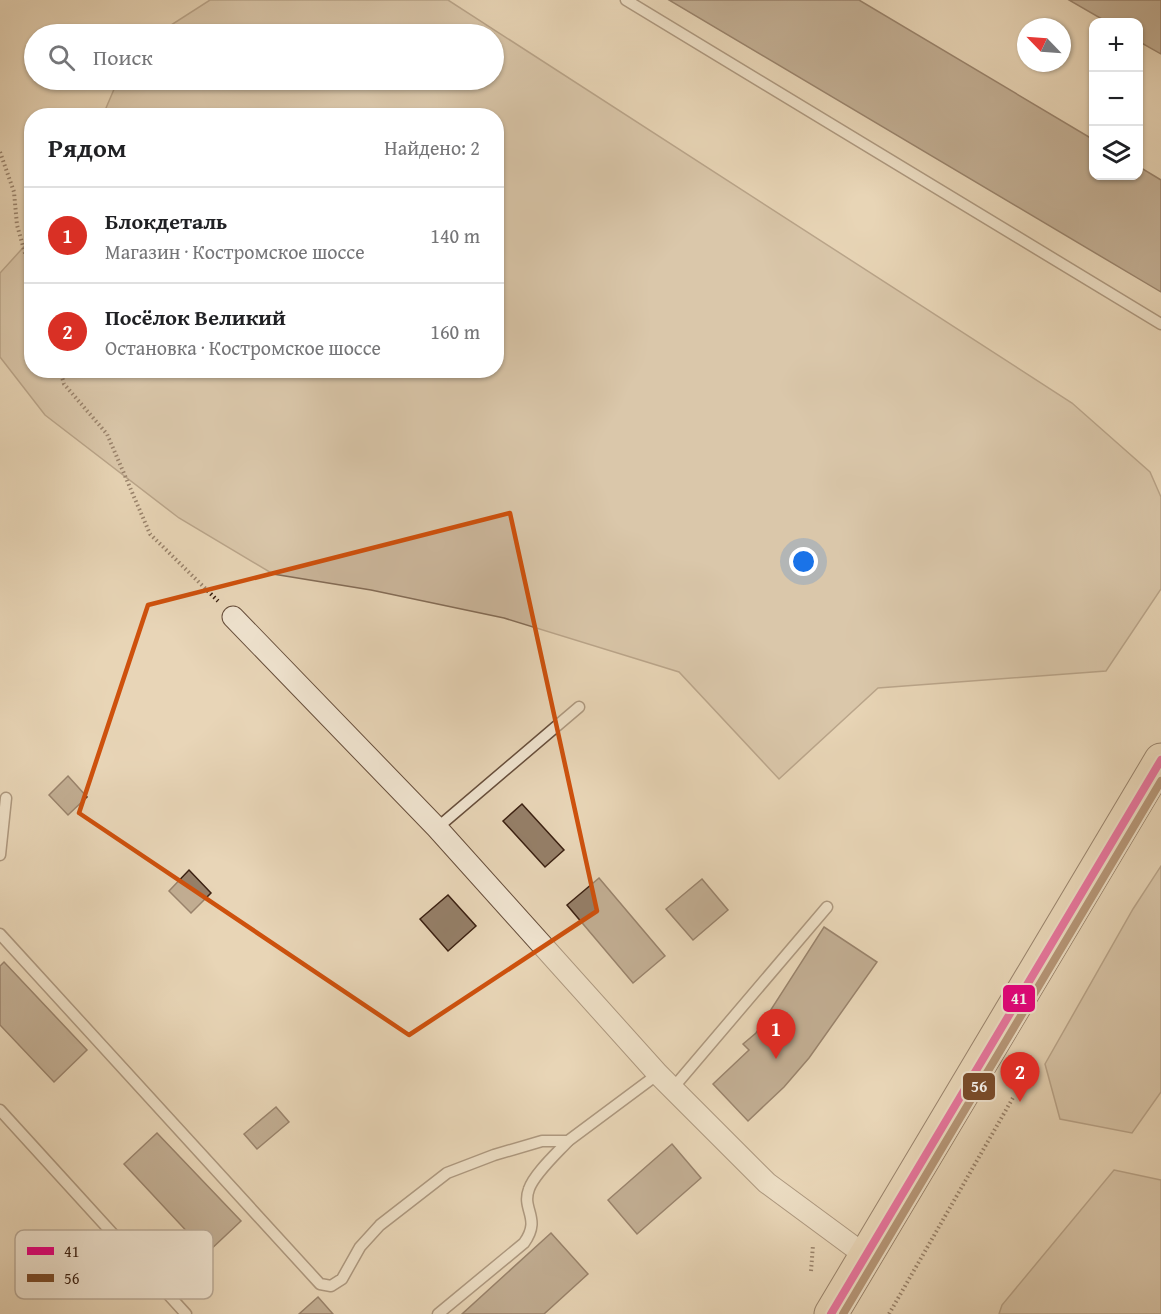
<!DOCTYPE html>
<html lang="ru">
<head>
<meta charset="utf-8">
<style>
  :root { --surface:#fff; --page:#f6f6f6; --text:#202124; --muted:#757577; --line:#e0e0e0; --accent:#d93025 }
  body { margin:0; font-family:"Gentium Book Plus",serif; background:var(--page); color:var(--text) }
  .controls { position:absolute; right:18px; top:18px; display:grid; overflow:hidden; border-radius:12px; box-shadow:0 2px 4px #0004 }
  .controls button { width:54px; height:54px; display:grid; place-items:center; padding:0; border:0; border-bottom:2px solid var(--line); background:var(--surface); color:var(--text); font:30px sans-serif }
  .compass { position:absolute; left:1017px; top:18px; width:54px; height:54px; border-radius:50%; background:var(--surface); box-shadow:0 2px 4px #0004; rotate:295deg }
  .you { position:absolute; left:804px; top:562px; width:21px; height:21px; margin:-15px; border:4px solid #fff; border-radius:50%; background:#1a73e8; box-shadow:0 0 0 9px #1a73e833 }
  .badge { display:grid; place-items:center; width:39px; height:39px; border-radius:50%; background:var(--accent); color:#fff; font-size:20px; font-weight:700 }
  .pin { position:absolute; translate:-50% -50px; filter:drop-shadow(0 2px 3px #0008) }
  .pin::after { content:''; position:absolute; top:32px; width:21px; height:18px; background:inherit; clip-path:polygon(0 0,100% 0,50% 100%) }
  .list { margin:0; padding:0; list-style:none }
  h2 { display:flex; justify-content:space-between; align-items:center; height:78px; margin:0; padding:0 24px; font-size:26px }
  h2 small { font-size:20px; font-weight:400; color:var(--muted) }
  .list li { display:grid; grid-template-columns:39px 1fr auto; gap:18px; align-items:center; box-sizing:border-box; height:96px; padding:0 24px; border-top:2px solid var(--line) }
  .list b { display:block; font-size:22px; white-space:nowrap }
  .list p { margin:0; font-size:20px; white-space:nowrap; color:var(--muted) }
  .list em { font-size:20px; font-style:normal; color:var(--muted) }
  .icon { flex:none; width:33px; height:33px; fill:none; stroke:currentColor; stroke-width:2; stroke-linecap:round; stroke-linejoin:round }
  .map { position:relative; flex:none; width:1161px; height:1314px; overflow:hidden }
  .search { position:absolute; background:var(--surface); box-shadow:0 2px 4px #0004; left:24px; top:24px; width:480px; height:66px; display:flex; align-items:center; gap:15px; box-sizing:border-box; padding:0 21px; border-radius:33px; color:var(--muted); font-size:22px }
  .panel { position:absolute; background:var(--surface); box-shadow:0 2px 4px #0004; left:24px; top:108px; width:480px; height:270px; border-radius:24px }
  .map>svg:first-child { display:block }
  .green { fill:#cbb69b; stroke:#846c56; stroke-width:1.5 }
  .building { fill:#957f68; stroke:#3c2112; stroke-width:1.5 }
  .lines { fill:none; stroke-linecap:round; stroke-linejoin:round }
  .lane-casing { stroke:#674e3b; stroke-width:13 }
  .street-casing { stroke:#674e3b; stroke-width:23 }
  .highway-casing { stroke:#3c2112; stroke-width:35 }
  .path { stroke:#3c2112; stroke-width:4; stroke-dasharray:1.5 3; stroke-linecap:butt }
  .lane { stroke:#f0e4d0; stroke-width:10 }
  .street { stroke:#f0e4d0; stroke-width:21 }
  .highway { stroke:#e8d5b7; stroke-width:33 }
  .bus-1-casing { stroke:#f0e4d0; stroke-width:12 }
  .bus-2-casing { stroke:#f0e4d0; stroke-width:12 }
  .bus-1 { stroke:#e5007d; stroke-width:8 }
  .bus-2 { stroke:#7a4b2a; stroke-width:8 }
  .marked { fill:none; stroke:#ce510d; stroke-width:4.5; stroke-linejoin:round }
  .key { fill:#f0e4d0; stroke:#baaa97; stroke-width:1.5 }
  .key-label { font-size:16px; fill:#3c2112 }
  .line-badge { stroke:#f0e4d0; stroke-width:2 }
  .badge-label { font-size:16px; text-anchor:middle; font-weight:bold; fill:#fff }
</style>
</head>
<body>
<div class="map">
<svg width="1161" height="1314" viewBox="0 0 1161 1314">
  <rect width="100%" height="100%" fill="#e8d5b7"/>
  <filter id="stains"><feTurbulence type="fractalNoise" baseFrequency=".00333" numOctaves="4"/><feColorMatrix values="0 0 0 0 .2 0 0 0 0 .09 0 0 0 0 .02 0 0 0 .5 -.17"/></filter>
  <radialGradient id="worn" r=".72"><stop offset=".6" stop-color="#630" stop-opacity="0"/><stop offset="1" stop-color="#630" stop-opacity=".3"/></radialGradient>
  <!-- green -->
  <g class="green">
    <path d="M210 0H448L1072 403 1150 472 1161 497V589L1106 671 878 688 779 779 679 672 504 618 371 590 273 574 179 518 45 415 0 357V273L31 239 32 370H496V116L103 115 118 80H494V34H157Z"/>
    <path d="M1161 866V1092L1132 1133 1060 1119 1045 1064 1133 909Z"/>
    <path d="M1114 1170 1161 1180V1314H999L1002 1305Z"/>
  </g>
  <!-- building -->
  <g class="building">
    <path d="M669 0H859L1094 140V176H1138V166L1161 180V292Z"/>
    <path d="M1069 0H1161V54L1138 41V22H1107Z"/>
    <path d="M68 776 87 797 68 815 49 795Z"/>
    <path d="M522 804 564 850 545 867 503 821Z"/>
    <path d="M189 870 211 893 191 913 169 891Z"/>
    <path d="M599 878 665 956 633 983 567 905Z"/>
    <path d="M702 879 728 910 693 940 666 909Z"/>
    <path d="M448 895 476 926 448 951 420 919Z"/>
    <path d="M824 927 877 962 809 1058 784 1087 748 1121 713 1084 749 1050 743 1044 756 1033Z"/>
    <path d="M4 962 87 1050 54 1082 0 1025V966Z"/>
    <path d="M276 1107 289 1122 257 1149 244 1134Z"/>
    <path d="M157 1133 241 1221 207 1253 124 1164Z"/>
    <path d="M672 1144 701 1178 637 1234 608 1200Z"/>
    <path d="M551 1233 588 1274 544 1314H462Z"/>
    <path d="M318 1297 333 1314H299Z"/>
  </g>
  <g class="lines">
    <defs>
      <g id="lane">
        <path d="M626 0 1161 324"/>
        <path d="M437 828 579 707"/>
        <path d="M0 855 6 798"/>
        <path d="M0 934 320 1284 331 1286 342 1279 360 1247 380 1225 447 1173 494 1155 542 1141H568L658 1074"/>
        <path d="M673 1088 827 907"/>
        <path d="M0 1110 186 1314"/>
        <path d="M438 1314 524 1243C542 1218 521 1210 529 1189 534 1174 557 1153 568 1141"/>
      </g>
      <path id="street" d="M233 617 437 828 658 1074 767 1183 866 1256"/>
      <path id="highway" d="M831 1314 1161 760"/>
    </defs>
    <!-- lane casing -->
    <use href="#lane" class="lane-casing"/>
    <!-- street casing -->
    <use href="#street" class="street-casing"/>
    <!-- highway casing -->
    <use href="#highway" class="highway-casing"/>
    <!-- path -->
    <g class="path">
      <path d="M0 152 14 192 17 225 32 278"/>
      <path d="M60 370 64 384 107 434 150 534 218 601"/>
      <path d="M811 1271 813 1245"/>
      <path d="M889 1314 1014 1096"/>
    </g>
    <!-- lane -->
    <use href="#lane" class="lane"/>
    <!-- street -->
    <use href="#street" class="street"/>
    <!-- highway -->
    <use href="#highway" class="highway"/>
    <defs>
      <path id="bus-1" d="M831 1314 1161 760"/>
      <path id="bus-2" d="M843 1314 1161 781"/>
    </defs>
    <!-- bus-1 casing -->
    <use href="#bus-1" class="bus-1-casing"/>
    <!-- bus-2 casing -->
    <use href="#bus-2" class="bus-2-casing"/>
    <!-- bus-1 -->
    <use href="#bus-1" class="bus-1"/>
    <!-- bus-2 -->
    <use href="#bus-2" class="bus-2"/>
  </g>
  <!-- marked area -->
  <path d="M0 0H1161V1314H0ZM510 513 597 911 409 1035 79 813 148 605Z" fill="#e8d5b7" fill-opacity=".55" fill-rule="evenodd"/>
  <path class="marked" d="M510 513 597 911 409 1035 79 813 148 605Z"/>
  <!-- legend -->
  <rect x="15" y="1230" width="198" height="69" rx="9" class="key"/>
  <rect x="27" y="1247" width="27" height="8" fill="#e5007d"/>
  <rect x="27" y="1274" width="27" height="8" fill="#7a4b2a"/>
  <g class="key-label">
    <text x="64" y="1257">41</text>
    <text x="64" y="1284">56</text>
  </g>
  <g class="line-badge">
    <rect x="1002" y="984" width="34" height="29" rx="6" fill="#e5007d"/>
    <rect x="962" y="1072" width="34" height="29" rx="6" fill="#7a4b2a"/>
  </g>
  <g class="badge-label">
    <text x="1019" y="1004">41</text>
    <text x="979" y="1092">56</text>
  </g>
  <rect width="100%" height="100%" filter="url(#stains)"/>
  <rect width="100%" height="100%" fill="url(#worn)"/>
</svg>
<div class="controls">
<button>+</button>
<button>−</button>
<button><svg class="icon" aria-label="layers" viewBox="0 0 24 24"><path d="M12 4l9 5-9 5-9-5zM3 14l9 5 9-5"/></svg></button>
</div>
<svg class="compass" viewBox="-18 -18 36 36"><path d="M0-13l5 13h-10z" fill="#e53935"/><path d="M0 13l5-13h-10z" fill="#757577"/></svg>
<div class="you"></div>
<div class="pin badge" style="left:776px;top:1059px">1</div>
<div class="pin badge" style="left:1020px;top:1102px">2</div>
<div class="search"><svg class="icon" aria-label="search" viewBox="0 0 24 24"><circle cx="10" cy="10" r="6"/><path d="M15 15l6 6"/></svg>Поиск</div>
<section class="panel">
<h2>Рядом<small>Найдено: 2</small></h2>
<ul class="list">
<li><span class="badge">1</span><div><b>Блокдеталь</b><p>Магазин · Костромское шоссе</p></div><em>140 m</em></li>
<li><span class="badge">2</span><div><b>Посёлок Великий</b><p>Остановка · Костромское шоссе</p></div><em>160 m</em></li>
</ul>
</section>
</div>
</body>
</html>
